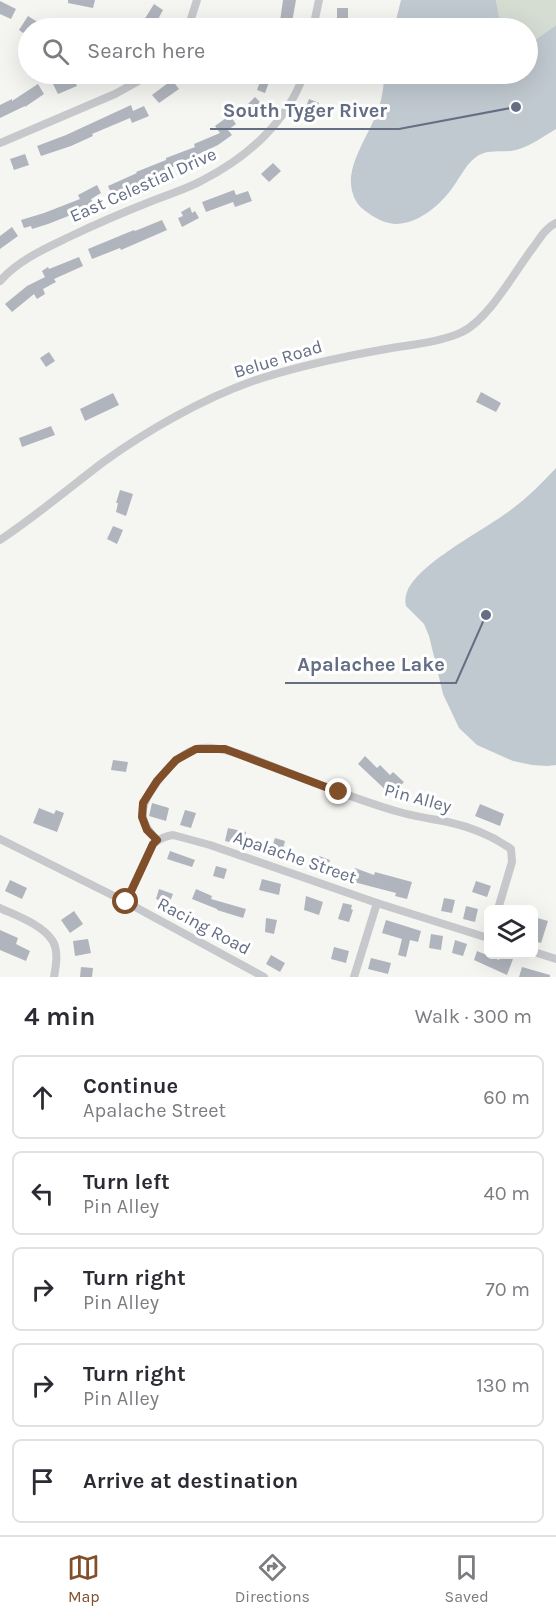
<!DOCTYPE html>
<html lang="en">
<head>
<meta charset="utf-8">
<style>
  :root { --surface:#fff; --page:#f2f2f3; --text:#2b2b33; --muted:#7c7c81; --line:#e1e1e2; --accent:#804f2a }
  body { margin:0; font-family:Karla,sans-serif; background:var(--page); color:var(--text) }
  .controls { position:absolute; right:18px; bottom:18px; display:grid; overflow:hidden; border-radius:9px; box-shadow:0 6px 24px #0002 }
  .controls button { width:54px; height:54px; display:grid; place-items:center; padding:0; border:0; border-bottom:2px solid var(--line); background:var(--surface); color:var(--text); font:30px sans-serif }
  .stop { position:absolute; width:18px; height:18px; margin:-14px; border:4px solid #804f2a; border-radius:50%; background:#fff }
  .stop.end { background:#804f2a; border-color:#fff; box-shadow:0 2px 6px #0008 }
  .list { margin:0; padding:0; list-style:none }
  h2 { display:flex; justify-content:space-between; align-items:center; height:78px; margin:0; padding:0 24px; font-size:26px }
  h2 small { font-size:20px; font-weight:400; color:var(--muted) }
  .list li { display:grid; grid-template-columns:39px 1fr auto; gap:18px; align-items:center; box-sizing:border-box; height:84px; margin:0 12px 12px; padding:0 12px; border:2px solid var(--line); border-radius:9px }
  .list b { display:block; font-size:22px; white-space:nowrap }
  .list p { margin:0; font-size:20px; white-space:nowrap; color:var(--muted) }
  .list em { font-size:20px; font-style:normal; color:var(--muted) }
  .icon { flex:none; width:33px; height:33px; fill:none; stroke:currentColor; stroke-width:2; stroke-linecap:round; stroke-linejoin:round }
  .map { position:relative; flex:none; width:556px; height:977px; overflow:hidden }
  .search { position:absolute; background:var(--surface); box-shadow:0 6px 24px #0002; left:18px; right:18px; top:18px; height:66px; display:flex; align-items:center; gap:15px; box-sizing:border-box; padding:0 21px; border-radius:33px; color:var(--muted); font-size:22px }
  .sheet { height:558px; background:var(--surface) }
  nav { display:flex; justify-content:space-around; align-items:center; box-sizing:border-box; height:84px; border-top:2px solid var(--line); background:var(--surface); font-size:16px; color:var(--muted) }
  nav a { display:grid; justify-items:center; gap:3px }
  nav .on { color:var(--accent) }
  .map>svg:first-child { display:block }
  .green { fill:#d5ddd3 }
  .water { fill:#c1c9d0 }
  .building { fill:#b0b4bc }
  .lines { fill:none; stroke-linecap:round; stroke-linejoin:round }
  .minor { stroke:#c6c8cc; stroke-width:8 }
  .route { stroke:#804f2a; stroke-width:8 }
  .labels { text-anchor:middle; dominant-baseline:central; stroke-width:6; stroke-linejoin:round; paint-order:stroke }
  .street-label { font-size:18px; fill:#646e84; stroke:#fff }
  .leader { fill:none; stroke:#646e84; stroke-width:2 }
  .callout-dot { fill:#646e84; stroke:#fff; stroke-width:2 }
  .callout-label { font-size:20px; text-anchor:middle; font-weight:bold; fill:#646e84; stroke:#fff; stroke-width:6; stroke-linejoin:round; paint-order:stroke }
</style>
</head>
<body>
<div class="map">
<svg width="556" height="977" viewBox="0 0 556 977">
  <rect width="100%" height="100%" fill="#f5f6f2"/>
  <!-- green -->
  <path class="green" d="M496 0H556V25L528 45V28H501Z"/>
  <!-- water -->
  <g class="water">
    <path d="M401 0H496L501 28H394Z"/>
    <path d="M556 25V129C542 137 527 149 511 151 500 152 489 150 479 155 467 162 461 176 453 187 441 204 420 223 397 224 385 224 373 217 364 210 354 203 350 189 351 177 353 159 363 143 371 126 380 109 384 92 384 74H528V45Z"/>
    <path d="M556 468V765L547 766 532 765 513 761 477 745 459 728 443 694 429 636 424 624 406 606C405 602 405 597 407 592 418 563 485 530 512 509 528 497 542 483 556 468Z"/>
  </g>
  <!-- building -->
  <g class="building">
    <path d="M68 0H95L93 8 68 3Z"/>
    <path d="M283 0H296L291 28H279Z"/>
    <path d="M0 1 16 9 11 19 0 14Z"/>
    <path d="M154 4 163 10 157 21 162 24 158 28 144 20Z"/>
    <rect x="337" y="8" width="11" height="20"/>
    <path d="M28 16 47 28H28L26 35 19 30Z"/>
    <path d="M263 74H273L278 75 275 84 269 82 265 93 257 90Z"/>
    <path d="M72 75 77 86 58 94 53 84Z"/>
    <path d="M172 80 179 89 159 103 152 95Z"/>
    <path d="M38 84 44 94 25 107V106L0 118V105L12 99V101Z"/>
    <path d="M255 97 263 105 250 118 242 110Z"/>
    <path d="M309 99 319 103 315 113 305 109Z"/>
    <path d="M131 105 133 111 144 106 149 116 132 123 130 118 92 134 93 136 71 146 41 156 37 146 66 135Z"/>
    <path d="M230 115 236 124 228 130 232 135 218 145 190 158 191 160 162 171 163 172 112 195 108 186 137 173 136 172 166 160V158L195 147 194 144 220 133 215 126Z"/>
    <path d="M25 154 29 165 14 170 10 159Z"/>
    <path d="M273 163 281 171 269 182 261 174Z"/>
    <path d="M97 185 101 193 91 199 94 205 86 209 48 224 32 229 31 226 24 228 21 220 44 213 80 199 78 195Z"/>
    <path d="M234 190 236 195 248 191 252 201 235 207 233 202 206 212 202 202Z"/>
    <path d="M190 207 192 213 195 211 199 218 182 227 178 218 183 216 181 212Z"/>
    <path d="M162 220 167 230 121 250 120 248 92 259 88 249 134 230 135 231Z"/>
    <path d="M12 227 18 236 0 249V236Z"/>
    <path d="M79 257 83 266 54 279 56 282 43 289 45 294 37 299 34 294 12 312 5 304 27 286 45 277 42 271 48 267 49 269Z"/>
    <path d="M49 352 55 361 46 367 40 358Z"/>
    <path d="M481 392 501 403 496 412 476 402Z"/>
    <path d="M113 393 119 405 85 421 80 409Z"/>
    <path d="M51 426 55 435 22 447 19 438Z"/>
    <path d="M120 490 133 494 126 516 116 512 118 503H116Z"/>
    <path d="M113 526 123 530 117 544 107 539Z"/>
    <path d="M365 756 377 768 380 765 390 775 393 772 404 782 391 795 358 764Z"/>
    <path d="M113 760 128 762 126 772 111 770Z"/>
    <path d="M152 803 169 808 166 821 149 816Z"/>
    <path d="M480 804 504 814 500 826 475 816Z"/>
    <path d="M39 808 54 814 56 810 64 813 57 832 33 823Z"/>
    <path d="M185 810 196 813 191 828 180 825Z"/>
    <path d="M228 828 246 832 243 845 225 841Z"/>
    <path d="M275 838 285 841 281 857 270 854Z"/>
    <path d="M170 851 195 860 192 867 167 859Z"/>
    <path d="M319 856 330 860 326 873 315 870Z"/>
    <path d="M216 866 227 869 224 879 213 876Z"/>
    <path d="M355 868 374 875 375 872 412 882 407 899 395 896 396 893 350 881Z"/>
    <path d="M262 879 281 884 279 895 259 890Z"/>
    <path d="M10 880 27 888 22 899 5 891Z"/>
    <path d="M476 881 491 886 487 897 472 892Z"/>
    <path d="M159 889 173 894 169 904 156 899Z"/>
    <path d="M196 889 212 896 211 899 246 909 243 918 217 910V909L192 899Z"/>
    <path d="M306 896 323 902 319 915 304 910Z"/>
    <path d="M444 898 455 900 452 913 441 911Z"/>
    <path d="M343 903 352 905 351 909 353 910 349 922 338 919Z"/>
    <path d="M466 906 478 909 475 922 463 919Z"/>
    <path d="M74 911 83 924 70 933 61 920Z"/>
    <path d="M534 917 548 921 541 943 534 941Z"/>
    <path d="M266 918 277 920 274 934 265 932Z"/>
    <path d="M386 920 421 931 418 942 410 940 406 957 398 955 402 939 382 933Z"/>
    <path d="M0 930 18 938 16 944 30 951 26 961 0 950Z"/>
    <path d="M431 934 443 936 441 950 429 948Z"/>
    <path d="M88 939 91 953 75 956 73 941Z"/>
    <path d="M455 940 467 944 463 956 452 953Z"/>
    <path d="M334 947 349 951 346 963 331 959Z"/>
    <path d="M477 951 499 960 501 955 513 959 507 975 474 960Z"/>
    <path d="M271 955 285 963 280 972 266 964Z"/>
    <path d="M371 958 391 963 388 974 368 969Z"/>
    <path d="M81 967 93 968 92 977H80Z"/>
    <path d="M522 967 550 975V977H519Z"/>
  </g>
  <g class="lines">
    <!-- minor -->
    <g class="minor">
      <path d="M188 28 197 0"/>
      <path d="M313 28 319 0"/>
      <path d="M0 143 115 94 151 74"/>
      <path d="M0 281C19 260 44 249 69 237 96 224 124 212 152 201 169 194 187 189 203 180 248 157 287 122 304 74"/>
      <path d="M0 540C36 516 68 489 102 463 146 431 202 399 253 381 297 366 341 357 386 349 408 345 442 342 462 332 488 320 514 273 532 249 539 240 545 228 556 223"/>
      <path d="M0 839 126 902 264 977"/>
      <path d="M157 840C141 824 138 812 150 792 161 776 176 755 196 749 221 742 267 765 292 774 328 788 366 803 403 813 418 817 433 819 448 822 470 827 493 836 511 849L512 862 498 909"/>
      <path d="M126 902 153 844C159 839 165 836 173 835L210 845 377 903 488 938"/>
      <path d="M0 908C17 916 41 924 52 940 59 950 56 966 54 977"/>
      <path d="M534 952 556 959"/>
      <path d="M354 977 377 903"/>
    </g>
  </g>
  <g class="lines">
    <!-- route -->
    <path class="route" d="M126 902 153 844 157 840 147 830 142 817 143 803 157 781 176 760 196 749H225L339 792"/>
  </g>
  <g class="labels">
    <!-- street labels -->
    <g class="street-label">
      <text transform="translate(143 185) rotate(-24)">East Celestial Drive</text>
      <text transform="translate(278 359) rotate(-17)">Belue Road</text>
      <text transform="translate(418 798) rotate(15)">Pin Alley</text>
      <text transform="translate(295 857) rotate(19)">Apalache Street</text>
      <text transform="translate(204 926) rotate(28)">Racing Road</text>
    </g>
  </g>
  <!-- callouts -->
  <path class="leader" d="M516 107L399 129H210M486 615L456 683H285"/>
  <g class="callout-dot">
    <circle cx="516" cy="107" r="6"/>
    <circle cx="486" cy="615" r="6"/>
  </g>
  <g class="callout-label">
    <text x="305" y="117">South Tyger River</text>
    <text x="371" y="671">Apalachee Lake</text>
  </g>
</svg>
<div class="controls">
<button><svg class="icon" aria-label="layers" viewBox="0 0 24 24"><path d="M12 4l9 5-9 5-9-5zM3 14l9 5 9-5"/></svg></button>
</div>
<div class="stop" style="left:126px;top:902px"></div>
<div class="stop end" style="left:339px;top:792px"></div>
<div class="search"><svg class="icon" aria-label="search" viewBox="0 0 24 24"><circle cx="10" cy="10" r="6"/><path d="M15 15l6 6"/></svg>Search here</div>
</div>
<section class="sheet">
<h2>4 min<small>Walk · 300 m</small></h2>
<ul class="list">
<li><svg class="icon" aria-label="ahead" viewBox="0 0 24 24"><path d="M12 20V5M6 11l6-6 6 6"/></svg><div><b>Continue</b><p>Apalache Street</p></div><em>60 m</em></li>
<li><svg class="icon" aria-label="left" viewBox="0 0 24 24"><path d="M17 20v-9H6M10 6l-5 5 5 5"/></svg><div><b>Turn left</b><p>Pin Alley</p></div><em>40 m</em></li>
<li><svg class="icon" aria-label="right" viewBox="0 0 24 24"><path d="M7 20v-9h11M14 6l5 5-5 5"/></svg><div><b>Turn right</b><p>Pin Alley</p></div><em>70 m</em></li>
<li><svg class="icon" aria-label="right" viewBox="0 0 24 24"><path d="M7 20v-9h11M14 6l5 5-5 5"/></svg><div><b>Turn right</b><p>Pin Alley</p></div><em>130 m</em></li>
<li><svg class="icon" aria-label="arrive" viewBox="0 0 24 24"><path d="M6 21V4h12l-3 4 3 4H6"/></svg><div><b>Arrive at destination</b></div></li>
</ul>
</section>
<nav>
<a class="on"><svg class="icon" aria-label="map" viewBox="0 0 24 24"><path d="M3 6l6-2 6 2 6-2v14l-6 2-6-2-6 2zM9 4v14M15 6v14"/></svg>Map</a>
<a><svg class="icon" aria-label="directions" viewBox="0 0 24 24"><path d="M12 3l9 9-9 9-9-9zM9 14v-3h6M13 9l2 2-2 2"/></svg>Directions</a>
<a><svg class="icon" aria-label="saved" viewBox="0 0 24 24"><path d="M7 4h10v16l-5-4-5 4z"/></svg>Saved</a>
</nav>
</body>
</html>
